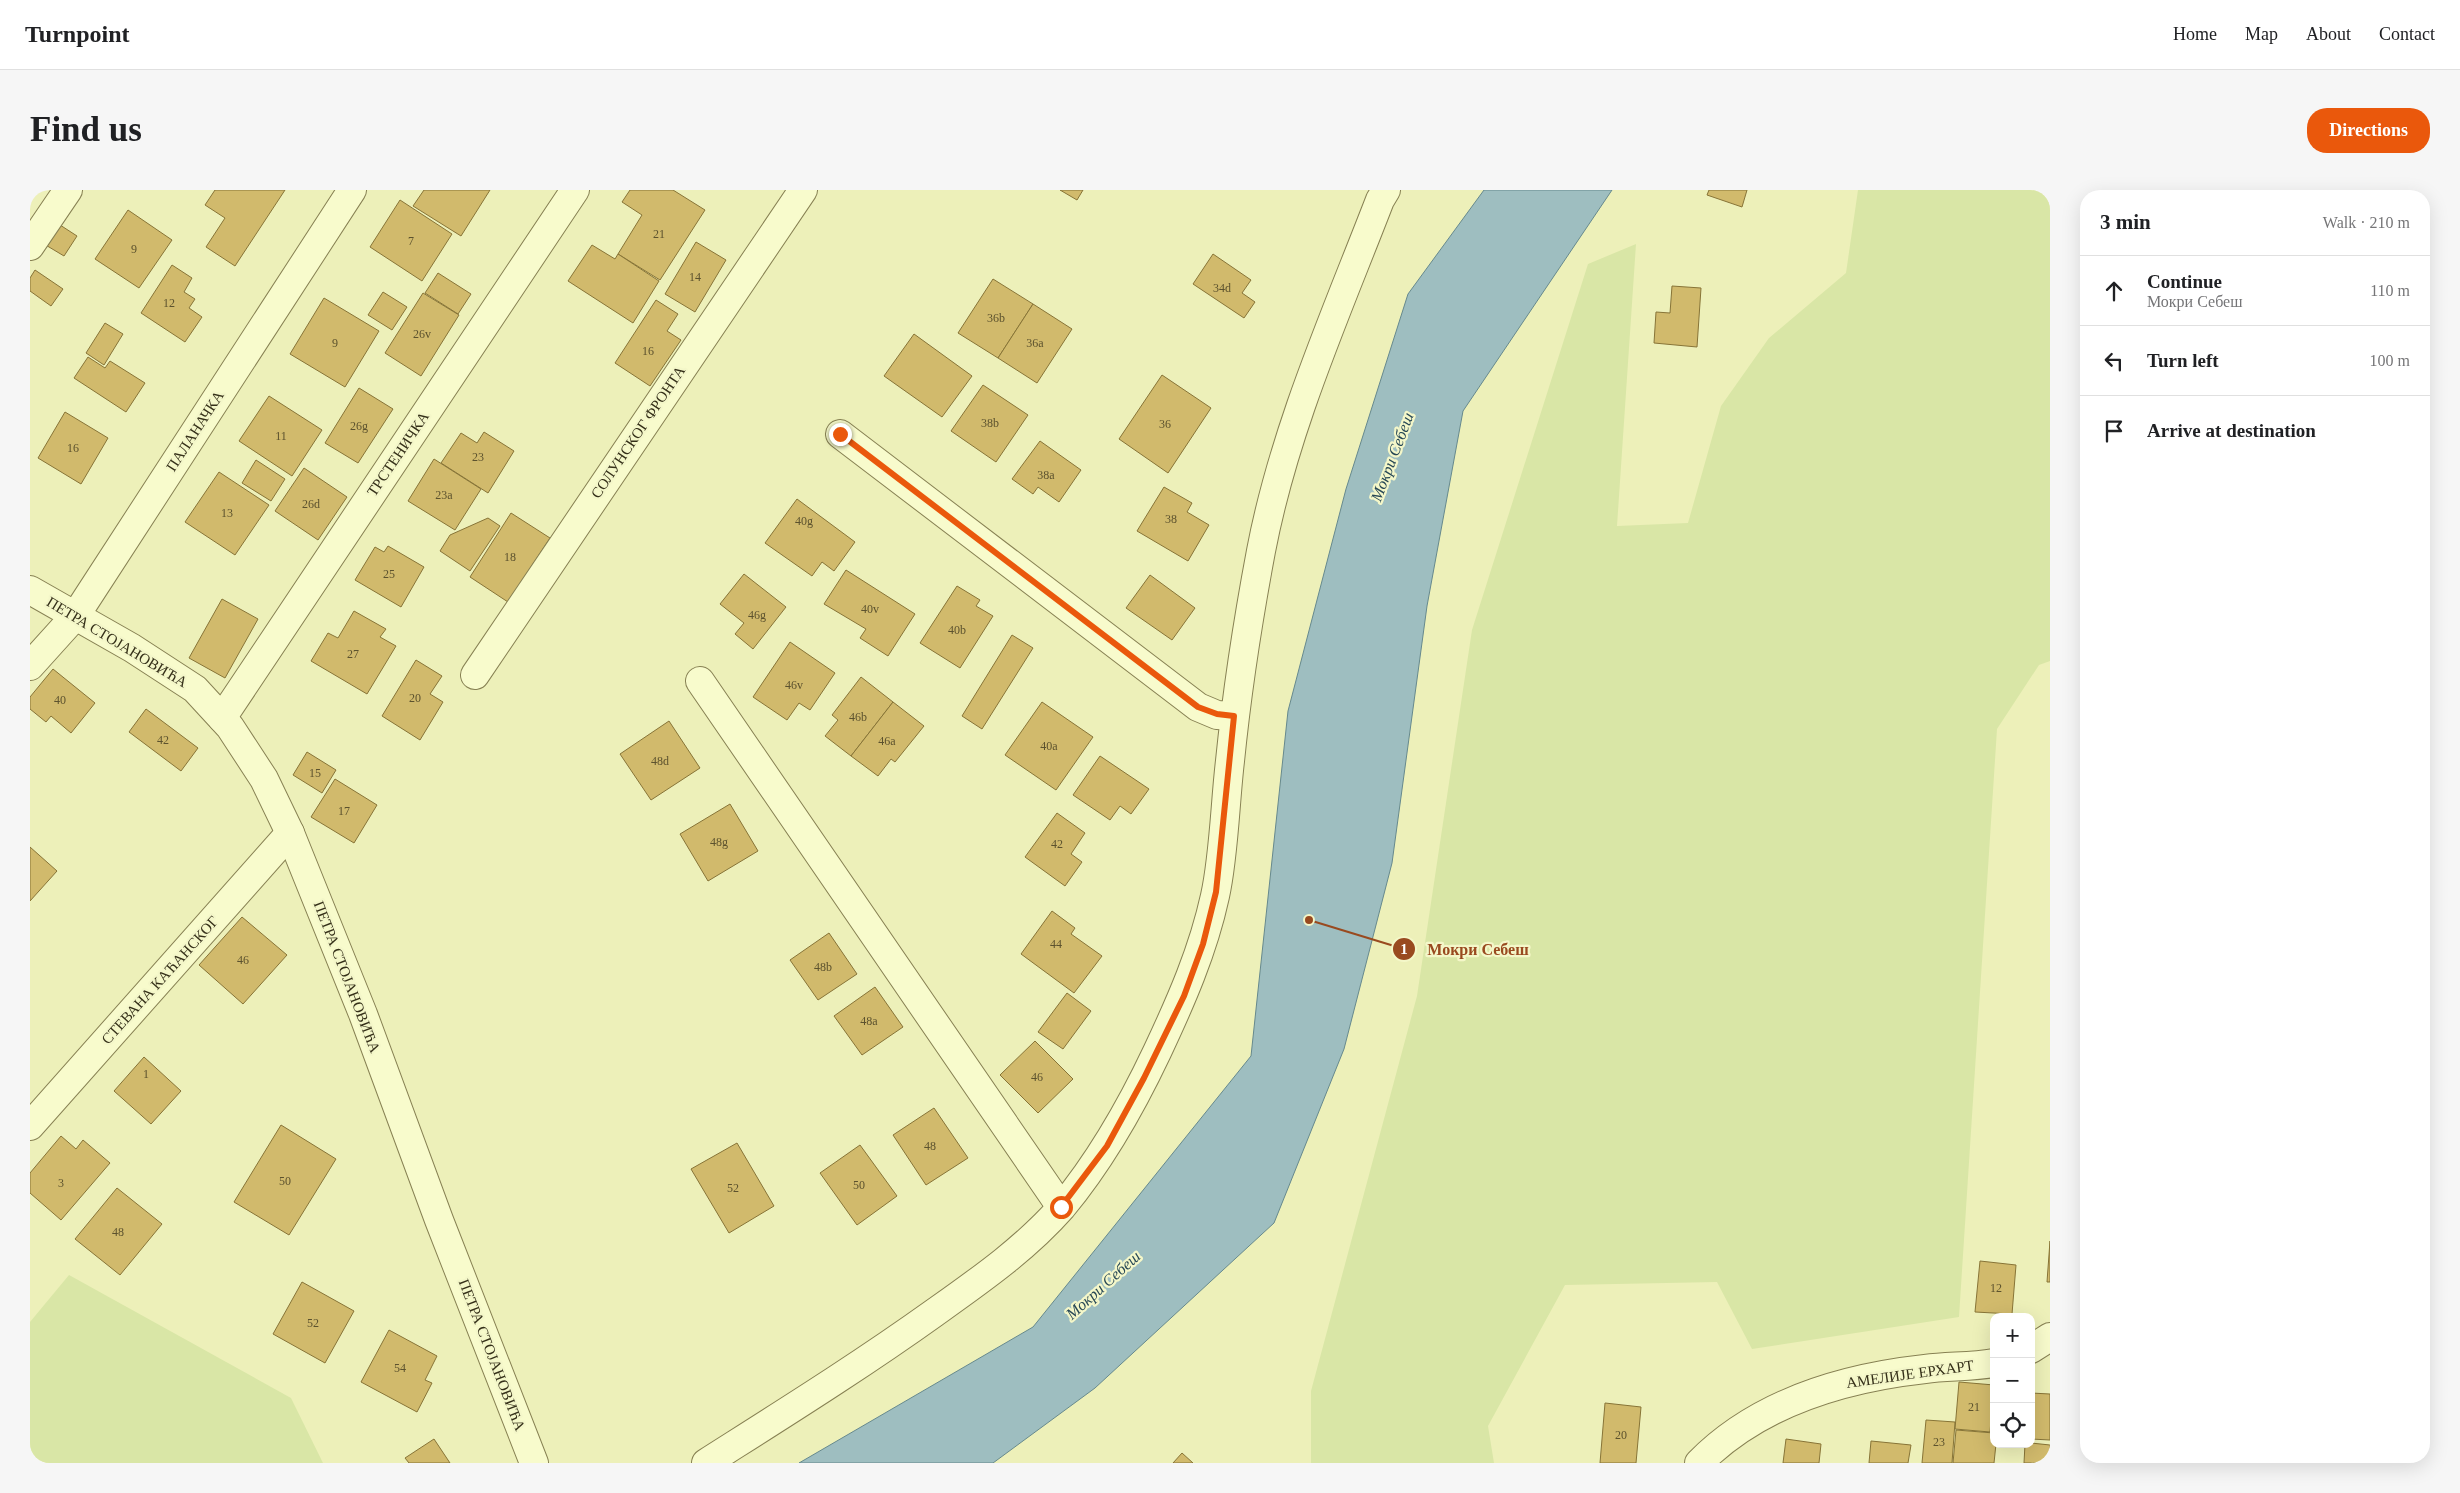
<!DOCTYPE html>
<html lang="en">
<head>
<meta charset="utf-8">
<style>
  :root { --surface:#fff; --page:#f6f6f6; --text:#202124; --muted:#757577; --line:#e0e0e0; --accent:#ea580c }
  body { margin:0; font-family:"Times New Roman",serif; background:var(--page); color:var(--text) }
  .controls { position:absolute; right:15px; bottom:15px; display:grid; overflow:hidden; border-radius:10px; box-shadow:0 5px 20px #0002 }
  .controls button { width:45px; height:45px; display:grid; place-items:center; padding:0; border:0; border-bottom:1px solid var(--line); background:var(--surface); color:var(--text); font:25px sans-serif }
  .stop { position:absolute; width:15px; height:15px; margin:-11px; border:4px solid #ea580c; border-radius:50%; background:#fff }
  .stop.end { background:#ea580c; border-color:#fff; box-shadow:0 1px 5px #0008 }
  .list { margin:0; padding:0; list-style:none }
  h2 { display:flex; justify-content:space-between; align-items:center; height:65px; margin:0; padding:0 20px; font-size:21px }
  h2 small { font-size:16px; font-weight:400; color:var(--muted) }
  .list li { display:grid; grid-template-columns:32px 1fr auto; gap:15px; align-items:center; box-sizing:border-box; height:70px; padding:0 20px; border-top:1px solid var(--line) }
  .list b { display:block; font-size:19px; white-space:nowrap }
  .list p { margin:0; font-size:16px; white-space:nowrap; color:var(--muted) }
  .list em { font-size:16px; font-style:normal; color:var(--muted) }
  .icon { flex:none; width:28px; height:28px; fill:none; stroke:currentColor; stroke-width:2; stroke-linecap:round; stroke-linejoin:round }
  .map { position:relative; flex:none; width:2020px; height:1273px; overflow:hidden; border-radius:20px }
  header { display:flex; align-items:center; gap:30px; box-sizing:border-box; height:70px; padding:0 25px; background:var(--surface); border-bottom:1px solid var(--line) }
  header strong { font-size:24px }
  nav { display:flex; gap:28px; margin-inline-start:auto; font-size:18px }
  .intro { display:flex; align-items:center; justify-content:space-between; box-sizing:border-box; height:120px; padding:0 30px }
  h1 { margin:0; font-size:35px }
  .button { padding:12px 22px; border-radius:20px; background:var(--accent); color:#fff; font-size:18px; font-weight:700 }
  main { display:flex; gap:30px; padding:0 30px }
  aside { flex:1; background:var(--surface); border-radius:20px; box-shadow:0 5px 20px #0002 }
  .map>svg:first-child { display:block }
  .farmland { fill:#d9e6a6 }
  .water { fill:#9ebec0; stroke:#66898d }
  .building { fill:#d1ba6c; stroke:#877437 }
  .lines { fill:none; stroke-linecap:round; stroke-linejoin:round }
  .street-casing { stroke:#878153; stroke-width:30 }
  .street { stroke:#f8fbcc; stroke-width:28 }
  .route { stroke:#ea580c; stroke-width:6 }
  .labels { text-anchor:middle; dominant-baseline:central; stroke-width:4.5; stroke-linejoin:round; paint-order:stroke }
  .number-label { font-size:12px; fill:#5c522e }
  .street-label { font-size:15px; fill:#353019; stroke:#f4f7c9 }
  .water-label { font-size:16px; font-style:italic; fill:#274856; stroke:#f4f7c9 }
  .leader { fill:none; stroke:#994a1f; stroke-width:2 }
  .callout-dot { fill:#994a1f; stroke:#f4f7c9; stroke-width:2 }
  .mark-label { font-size:15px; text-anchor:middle; font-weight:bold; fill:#fff }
  .callout-label { font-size:16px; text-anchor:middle; font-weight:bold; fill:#994a1f; stroke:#f4f7c9; stroke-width:4.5; stroke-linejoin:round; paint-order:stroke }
</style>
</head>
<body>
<header>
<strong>Turnpoint</strong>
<nav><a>Home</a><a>Map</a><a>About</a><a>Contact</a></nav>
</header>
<div class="intro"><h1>Find us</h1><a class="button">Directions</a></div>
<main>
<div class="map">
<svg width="2020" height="1273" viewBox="0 0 2020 1273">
  <rect width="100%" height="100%" fill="#edf0b9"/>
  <!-- farmland -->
  <g class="farmland">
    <path d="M1828 0H2020V471L2009 475 1967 539 1929 1127 1722 1159 1687 1092 1535 1095 1458 1236 1464 1273H1281V1201L1387 806 1442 440 1558 74 1606 54 1587 336 1658 333 1691 216 1739 148 1816 83Z"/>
    <path d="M39 1085 261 1208 293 1273H0V1132Z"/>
  </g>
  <!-- water -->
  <path class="water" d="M1454 0H1582L1433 221 1397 416 1362 673 1314 859 1244 1033 1065 1198 963 1273H769L1003 1137 1221 866 1258 521 1316 299 1378 104Z"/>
  <!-- building -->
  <g class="building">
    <path d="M185 0H255L205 76 176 57 195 28 175 15Z"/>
    <path d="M394 0H460L431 46 383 16Z"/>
    <path d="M600 0H643L675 20 630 90 588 64 612 25 592 12Z"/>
    <path d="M1030 0H1053L1047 10Z"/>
    <path d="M1679 0H1717L1712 17 1677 5Z"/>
    <path d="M370 10 422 44 392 91 340 57Z"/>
    <path d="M98 20 142 50 109 98 65 69Z"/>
    <path d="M27 33 47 46 34 66 14 54Z"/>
    <path d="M666 52 696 70 665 122 635 104Z"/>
    <path d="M562 55 585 69 588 64 629 91 603 133 538 91Z"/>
    <path d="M1183 64 1221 90 1212 103 1225 112 1214 128 1163 94Z"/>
    <path d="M142 75 162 88 154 102 165 109 159 118 172 127 155 152 111 123Z"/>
    <path d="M5 80 33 99 21 116 0 101V88Z"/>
    <path d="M408 83 441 104 428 124 395 103Z"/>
    <path d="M963 89 1003 114 968 168 928 143Z"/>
    <path d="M1642 96 1671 98 1667 157 1624 153 1626 122 1640 123Z"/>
    <path d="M353 102 377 117 362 140 338 125Z"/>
    <path d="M393 103 429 125 391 186 355 163Z"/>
    <path d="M294 108 349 141 315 197 260 164Z"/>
    <path d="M626 110 648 124 637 141 651 150 620 196 585 173Z"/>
    <path d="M1003 114 1042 139 1007 193 968 168Z"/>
    <path d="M75 133 93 144 74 175 56 163Z"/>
    <path d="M884 144 942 186 912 227 854 186Z"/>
    <path d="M58 167 75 178 80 171 115 193 96 222 44 188Z"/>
    <path d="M1132 185 1181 218 1138 283 1089 249Z"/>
    <path d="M953 195 998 225 966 272 921 241Z"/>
    <path d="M329 198 363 219 328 273 295 253Z"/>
    <path d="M239 206 292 240 262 286 209 251Z"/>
    <path d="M35 222 78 248 51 294 8 268Z"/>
    <path d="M454 242 484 261 458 303 411 273 431 243 447 253Z"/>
    <path d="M1010 251 1051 280 1029 312 1008 297 1003 304 982 289Z"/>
    <path d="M404 269 451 299 425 340 378 311Z"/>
    <path d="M226 270 255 289 241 311 212 293Z"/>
    <path d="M274 278 317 307 288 350 245 321Z"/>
    <path d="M189 282 239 315 205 365 155 332Z"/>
    <path d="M1134 297 1162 313 1157 322 1179 335 1158 371 1107 341Z"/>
    <path d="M767 309 825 352 804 381 792 372 782 386 735 353Z"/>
    <path d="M481 323 520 348 478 412 440 387Z"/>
    <path d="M458 328 470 336 440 381 410 361 420 345Z"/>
    <path d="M358 356 394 377 371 417 325 390 345 357 354 362Z"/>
    <path d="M816 380 885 424 858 466 830 448 836 439 794 414Z"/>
    <path d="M714 384 756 417 723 459 705 444 714 433 690 414Z"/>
    <path d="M1120 385 1165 418 1142 450 1096 418Z"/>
    <path d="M927 396 950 410 946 416 963 426 930 478 890 453Z"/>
    <path d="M192 409 228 429 195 488 159 468Z"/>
    <path d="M324 421 356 439 350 447 366 456 337 504 281 471 298 443 308 448Z"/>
    <path d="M982 445 1003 458 952 539 932 526Z"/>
    <path d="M760 452 805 483 780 520 769 513 757 530 723 507Z"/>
    <path d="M386 470 412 486 400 504 413 512 390 550 352 526Z"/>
    <path d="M23 479 65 513 41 543 21 526 16 532 0 519V507Z"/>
    <path d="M831 487 863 512 821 566 795 546 808 530 802 525Z"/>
    <path d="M863 512 894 536 865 572 861 569 848 586 821 566Z"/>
    <path d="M1012 512 1063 547 1026 600 975 565Z"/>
    <path d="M116 519 168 558 151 581 99 542Z"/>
    <path d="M639 531 670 578 621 610 590 564Z"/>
    <path d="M277 562 306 580 292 603 263 585Z"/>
    <path d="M1070 566 1119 599 1101 624 1090 616 1080 630 1043 605Z"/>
    <path d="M305 589 347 615 324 653 281 627Z"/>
    <path d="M700 614 728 661 678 691 650 644Z"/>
    <path d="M1027 623 1055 643 1041 664 1052 672 1035 696 995 667Z"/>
    <path d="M0 657 27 681 0 711Z"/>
    <path d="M1022 721 1045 738 1041 744 1072 766 1044 803 991 764Z"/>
    <path d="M212 727 257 765 213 814 169 775Z"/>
    <path d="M799 743 827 784 788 810 760 770Z"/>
    <path d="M845 797 873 837 832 865 804 826Z"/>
    <path d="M1037 803 1061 821 1033 859 1008 842Z"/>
    <path d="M1005 851 1043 889 1008 923 970 885Z"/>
    <path d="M114 867 151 901 121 934 84 901Z"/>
    <path d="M904 918 938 968 896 995 863 945Z"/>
    <path d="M251 935 306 969 259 1045 204 1012Z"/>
    <path d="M31 946 46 959 53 950 80 973 31 1030 0 1003V983Z"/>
    <path d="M707 953 744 1016 699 1043 661 979Z"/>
    <path d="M830 955 867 1006 827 1035 790 983Z"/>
    <path d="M87 998 132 1034 90 1085 45 1049Z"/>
    <path d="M2020 1051V1092H2017Z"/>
    <path d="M1950 1071 1986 1075 1982 1124 1945 1122Z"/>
    <path d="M272 1092 324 1121 295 1173 243 1144Z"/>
    <path d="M359 1140 407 1166 395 1190 402 1193 387 1222 331 1192Z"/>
    <path d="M1929 1192 1964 1195 1960 1242 1925 1239Z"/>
    <path d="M2001 1203 2020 1204V1250L2001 1249Z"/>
    <path d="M1575 1213 1611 1217 1606 1273H1570Z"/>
    <path d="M1896 1230 1925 1232 1922 1273H1892Z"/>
    <path d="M1926 1240 1964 1243V1254H1966L1964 1273H1923Z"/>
    <path d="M404 1249 420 1273H379L375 1268Z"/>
    <path d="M1756 1249 1791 1254 1789 1273H1753Z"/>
    <path d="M1841 1251 1881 1255 1878 1273H1839Z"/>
    <path d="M2001 1253 2020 1255V1273H1994L1995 1254Z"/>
    <path d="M1152 1263 1163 1273H1143Z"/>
  </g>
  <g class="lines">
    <defs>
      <g id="street">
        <path d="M0 56 38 0"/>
        <path d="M810 244 1168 517 1187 525 1204 526"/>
        <path d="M0 400 102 458 165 499 200 537 234 589 260 643 333 824 409 1030 504 1273"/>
        <path d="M0 476 46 425 322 0"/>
        <path d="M445 485 773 0"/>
        <path d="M670 491 1031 1017"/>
        <path d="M192 528 545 0"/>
        <path d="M0 936 260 643"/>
        <path d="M2001 1159 2020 1147"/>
        <path d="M676 1273C753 1224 830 1176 904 1123 949 1091 995 1059 1032 1017 1071 970 1101 917 1127 862 1151 811 1173 761 1185 706 1194 666 1195 613 1200 571 1207 501 1218 430 1231 361 1254 240 1306 124 1350 10L1356 0"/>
        <path d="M1669 1273C1729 1212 1813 1188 1895 1179 1918 1176 1941 1177 1964 1173"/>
      </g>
    </defs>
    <!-- street casing -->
    <use href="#street" class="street-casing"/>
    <!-- street -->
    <use href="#street" class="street"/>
  </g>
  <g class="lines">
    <!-- route -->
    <path class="route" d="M810 244 1168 517 1187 524 1204 526 1186 702 1173 754 1154 806 1114 888 1077 956 1031 1017"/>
  </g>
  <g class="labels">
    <!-- number labels -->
    <g class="number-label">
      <text x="629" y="44">21</text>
      <text x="381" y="51">7</text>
      <text x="104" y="59">9</text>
      <text x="665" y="87">14</text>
      <text x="1192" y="98">34d</text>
      <text x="139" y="113">12</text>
      <text x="966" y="128">36b</text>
      <text x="392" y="144">26v</text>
      <text x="305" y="153">9</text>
      <text x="1005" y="153">36a</text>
      <text x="618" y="161">16</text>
      <text x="960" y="233">38b</text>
      <text x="1135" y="234">36</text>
      <text x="329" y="236">26g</text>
      <text x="251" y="246">11</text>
      <text x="43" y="258">16</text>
      <text x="448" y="267">23</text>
      <text x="1016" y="285">38a</text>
      <text x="414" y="305">23a</text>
      <text x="281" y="314">26d</text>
      <text x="197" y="323">13</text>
      <text x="1141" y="329">38</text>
      <text x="774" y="331">40g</text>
      <text x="480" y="367">18</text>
      <text x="359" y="384">25</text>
      <text x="840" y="419">40v</text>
      <text x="727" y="425">46g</text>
      <text x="927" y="440">40b</text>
      <text x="323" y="464">27</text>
      <text x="764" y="495">46v</text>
      <text x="385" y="508">20</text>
      <text x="30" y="510">40</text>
      <text x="828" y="527">46b</text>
      <text x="133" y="550">42</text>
      <text x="857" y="551">46a</text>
      <text x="1019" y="556">40a</text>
      <text x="630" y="571">48d</text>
      <text x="285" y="583">15</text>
      <text x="314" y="621">17</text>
      <text x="689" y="652">48g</text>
      <text x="1027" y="654">42</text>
      <text x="1026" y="754">44</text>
      <text x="213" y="770">46</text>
      <text x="793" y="777">48b</text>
      <text x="839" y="831">48a</text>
      <text x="116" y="884">1</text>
      <text x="1007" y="887">46</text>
      <text x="900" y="956">48</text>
      <text x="255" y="991">50</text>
      <text x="31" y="993">3</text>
      <text x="829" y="995">50</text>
      <text x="703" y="998">52</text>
      <text x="88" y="1042">48</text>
      <text x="1966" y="1098">12</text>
      <text x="283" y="1133">52</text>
      <text x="370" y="1178">54</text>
      <text x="1944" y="1217">21</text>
      <text x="1591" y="1245">20</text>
      <text x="1909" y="1252">23</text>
    </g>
    <!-- street labels -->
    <g class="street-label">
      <text transform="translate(165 241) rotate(-57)">ПАЛАНАЧКА</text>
      <text transform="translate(608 242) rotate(-56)">СОЛУНСКОГ ФРОНТА</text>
      <text transform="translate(368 264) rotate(-56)">ТРСТЕНИЧКА</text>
      <text transform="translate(87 452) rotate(31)">ПЕТРА СТОЈАНОВИЋА</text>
      <text transform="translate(317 787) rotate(69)">ПЕТРА СТОЈАНОВИЋА</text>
      <text transform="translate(130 790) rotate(-48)">СТЕВАНА КАЋАНСКОГ</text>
      <text transform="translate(462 1165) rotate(69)">ПЕТРА СТОЈАНОВИЋА</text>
      <text transform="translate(1880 1184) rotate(-8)">АМЕЛИЈЕ ЕРХАРТ</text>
    </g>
    <!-- water labels -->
    <g class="water-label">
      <text transform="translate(1362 267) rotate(-69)">Мокри Себеш</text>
      <text transform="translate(1073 1095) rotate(-42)">Мокри Себеш</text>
    </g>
  </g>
  <!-- callouts -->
  <path class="leader" d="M1279 730L1374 759"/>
  <g class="callout-dot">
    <circle cx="1279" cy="730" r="5"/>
    <circle cx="1374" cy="759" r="12"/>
  </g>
  <g class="mark-label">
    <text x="1374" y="764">1</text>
  </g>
  <g class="callout-label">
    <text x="1448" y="765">Мокри Себеш</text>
  </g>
</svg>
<div class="controls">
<button>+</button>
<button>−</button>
<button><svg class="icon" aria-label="locate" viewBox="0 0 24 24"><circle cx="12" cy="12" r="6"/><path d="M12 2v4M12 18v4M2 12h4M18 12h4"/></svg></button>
</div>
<div class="stop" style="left:1031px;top:1017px"></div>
<div class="stop end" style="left:810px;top:244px"></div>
</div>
<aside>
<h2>3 min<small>Walk · 210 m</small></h2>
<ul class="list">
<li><svg class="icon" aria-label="ahead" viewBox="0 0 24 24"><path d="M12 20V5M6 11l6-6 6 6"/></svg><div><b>Continue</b><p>Мокри Себеш</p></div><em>110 m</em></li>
<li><svg class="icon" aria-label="left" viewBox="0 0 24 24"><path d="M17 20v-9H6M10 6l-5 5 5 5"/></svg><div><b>Turn left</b></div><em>100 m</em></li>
<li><svg class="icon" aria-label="arrive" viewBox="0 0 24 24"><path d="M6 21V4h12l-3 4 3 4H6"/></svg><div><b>Arrive at destination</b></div></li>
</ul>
</aside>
</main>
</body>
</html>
